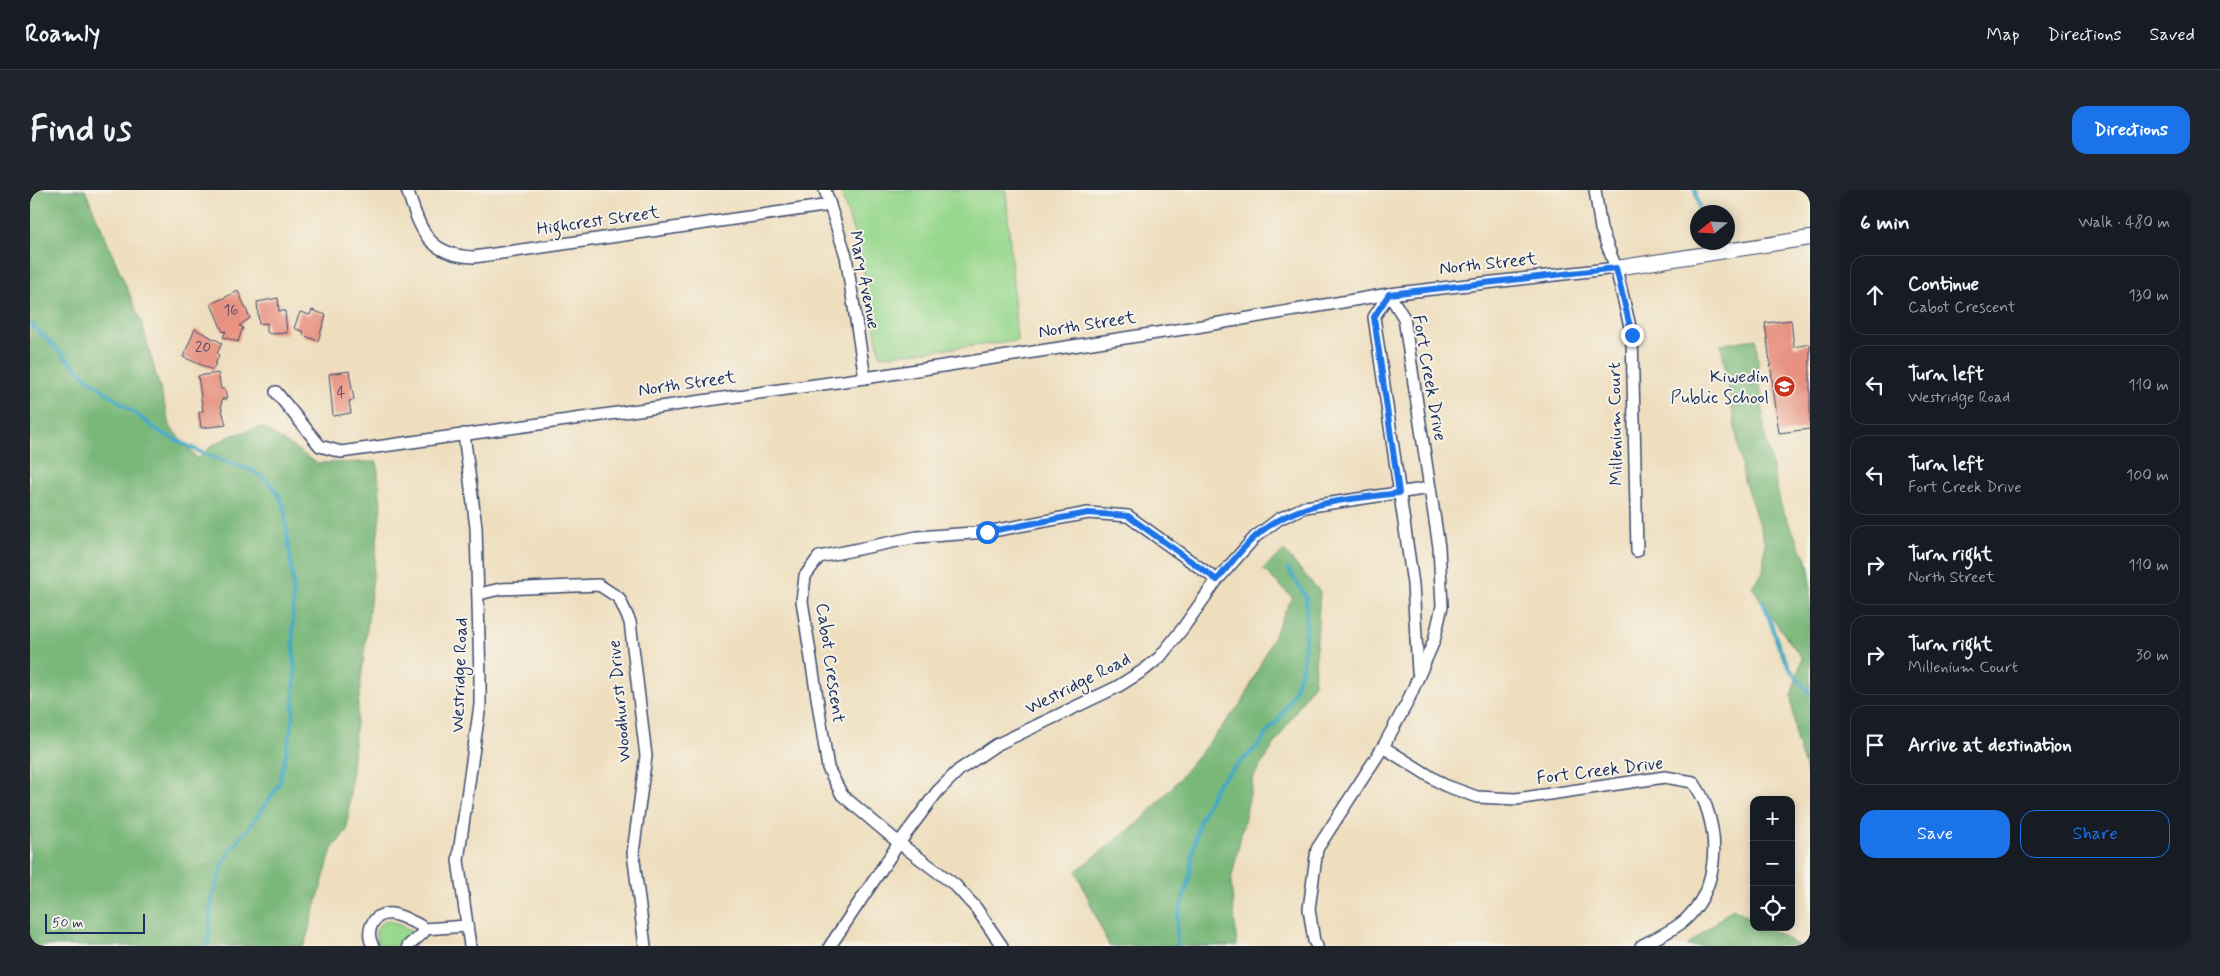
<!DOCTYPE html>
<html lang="en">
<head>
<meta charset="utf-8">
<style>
  :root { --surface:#171b24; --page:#20242c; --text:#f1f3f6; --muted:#9ea1a6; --line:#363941; --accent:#1a73e8 }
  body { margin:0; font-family:Mynerve,sans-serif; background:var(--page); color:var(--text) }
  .controls { position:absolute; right:15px; bottom:15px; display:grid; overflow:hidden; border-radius:10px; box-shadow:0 2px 12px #0003 }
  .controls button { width:45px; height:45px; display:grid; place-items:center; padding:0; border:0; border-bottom:1px solid var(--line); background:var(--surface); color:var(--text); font:25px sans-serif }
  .compass { position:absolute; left:1660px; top:15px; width:45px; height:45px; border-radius:50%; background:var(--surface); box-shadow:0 2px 12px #0003; rotate:252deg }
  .scale { position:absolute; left:15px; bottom:12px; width:100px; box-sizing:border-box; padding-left:5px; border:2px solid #1b2f5e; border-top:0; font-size:14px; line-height:18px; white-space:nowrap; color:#1b2f5e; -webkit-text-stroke:4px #f7f3e8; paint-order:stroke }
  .stop { position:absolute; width:15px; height:15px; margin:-11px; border:4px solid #1a73e8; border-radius:50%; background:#fff }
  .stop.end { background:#1a73e8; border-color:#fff; box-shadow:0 1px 5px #0008 }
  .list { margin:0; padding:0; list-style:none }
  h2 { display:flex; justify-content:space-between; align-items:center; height:65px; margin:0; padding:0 20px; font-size:21px }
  h2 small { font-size:16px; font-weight:400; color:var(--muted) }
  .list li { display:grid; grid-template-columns:32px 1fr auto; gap:15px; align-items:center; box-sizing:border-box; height:80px; margin:0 10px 10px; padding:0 10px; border:1px solid var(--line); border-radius:15px }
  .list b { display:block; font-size:19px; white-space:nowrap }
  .list p { margin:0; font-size:16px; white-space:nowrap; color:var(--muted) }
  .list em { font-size:16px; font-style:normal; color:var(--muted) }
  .actions { display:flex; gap:10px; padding:15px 20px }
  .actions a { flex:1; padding:11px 0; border:1px solid var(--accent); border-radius:15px; text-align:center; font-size:18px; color:var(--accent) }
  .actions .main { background:var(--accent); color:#fff }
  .icon { flex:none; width:28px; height:28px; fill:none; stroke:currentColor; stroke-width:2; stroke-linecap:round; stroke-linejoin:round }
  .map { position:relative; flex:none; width:1780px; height:756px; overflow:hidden; border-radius:15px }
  header { display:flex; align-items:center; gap:30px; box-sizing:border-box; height:70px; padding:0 25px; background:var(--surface); border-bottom:1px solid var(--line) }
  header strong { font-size:24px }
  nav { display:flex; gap:28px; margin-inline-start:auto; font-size:18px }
  .intro { display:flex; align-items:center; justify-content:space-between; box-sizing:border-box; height:120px; padding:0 30px }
  h1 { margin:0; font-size:35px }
  .button { padding:12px 22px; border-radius:15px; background:var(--accent); color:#fff; font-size:18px; font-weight:700 }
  main { display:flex; gap:30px; padding:0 30px }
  aside { flex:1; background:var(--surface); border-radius:15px; box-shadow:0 2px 12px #0003 }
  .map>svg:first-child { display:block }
  .green { fill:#98d88f; stroke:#5a8476 }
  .forest { fill:#7ab87a; stroke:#4a746c }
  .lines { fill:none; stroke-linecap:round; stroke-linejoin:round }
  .stream { stroke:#44a9c3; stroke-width:4 }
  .building { fill:#e79281 }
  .minor-casing { stroke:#3b496c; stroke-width:14 }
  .tertiary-casing { stroke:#3b496c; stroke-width:16 }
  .minor { stroke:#fff; stroke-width:11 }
  .tertiary { stroke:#fff; stroke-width:14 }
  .route { stroke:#1a73e8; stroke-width:6 }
  .labels { text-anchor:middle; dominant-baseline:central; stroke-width:4; stroke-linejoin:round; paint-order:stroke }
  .number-label { font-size:15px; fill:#4e4867 }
  .street-label { font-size:18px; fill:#1b2f5e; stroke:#f7f3e8 }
  .poi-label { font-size:18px; fill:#1b2f5e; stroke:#f7f3e8; text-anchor:end }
</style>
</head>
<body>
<header>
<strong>Roamly</strong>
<nav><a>Map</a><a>Directions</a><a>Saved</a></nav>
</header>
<div class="intro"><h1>Find us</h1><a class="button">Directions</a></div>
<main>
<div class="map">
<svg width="1780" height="756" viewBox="0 0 1780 756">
  <rect width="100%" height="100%" fill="#f7f3e8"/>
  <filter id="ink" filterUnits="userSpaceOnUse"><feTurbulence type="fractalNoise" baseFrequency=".02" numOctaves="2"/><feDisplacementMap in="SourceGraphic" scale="10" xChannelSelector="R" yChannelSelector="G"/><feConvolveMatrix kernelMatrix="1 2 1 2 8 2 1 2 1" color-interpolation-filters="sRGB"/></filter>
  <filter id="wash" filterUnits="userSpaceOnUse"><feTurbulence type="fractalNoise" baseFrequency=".0096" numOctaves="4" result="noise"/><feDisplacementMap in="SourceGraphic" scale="20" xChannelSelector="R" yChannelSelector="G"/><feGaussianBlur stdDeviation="1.12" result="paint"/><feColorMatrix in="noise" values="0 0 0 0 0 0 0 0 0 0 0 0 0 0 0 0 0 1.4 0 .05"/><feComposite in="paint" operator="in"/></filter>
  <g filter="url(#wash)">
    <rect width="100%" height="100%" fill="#eedebe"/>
    <!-- green -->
    <g class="green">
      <path d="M810 0H976L987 151 850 166 830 62Z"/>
      <path d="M358 730 380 740 381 745 366 756H350C343 745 345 735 358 730Z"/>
    </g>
    <!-- forest -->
    <g class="forest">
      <path d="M0 0H55L111 131 141 238 168 269 181 256 202 245 232 237 287 273 347 272 351 317 325 543 317 640 302 659 274 756H0Z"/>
      <path d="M1726 149 1735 245 1751 316 1780 378V592L1766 550 1761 506 1772 468 1738 423 1722 396 1733 382 1735 353 1714 290 1691 154Z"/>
      <path d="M1254 361 1290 402 1284 493 1224 586 1201 691 1207 756H1079L1046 681 1111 631 1145 594 1213 511 1262 407 1233 379Z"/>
      <path d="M1703 718 1724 730V737H1737L1769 756H1657Z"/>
    </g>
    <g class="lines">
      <!-- stream -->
      <g class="stream">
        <path d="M1665 0 1670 22"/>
        <path d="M0 133 57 188 130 242 170 262 223 281 238 291 248 304 254 317 263 392V449L265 483 263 529 249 595 224 631 200 661 192 676 181 711 178 756"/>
        <path d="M1733 411 1749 457 1762 482 1780 504"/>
        <path d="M1147 756V729L1159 691 1163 660 1169 633 1175 619 1187 594 1230 554 1241 537 1248 531 1264 502 1272 478 1276 442V407L1258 379"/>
      </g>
    </g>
    <g id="blocks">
      <!-- building -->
      <g class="building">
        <path d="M208 101 220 128 209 136 213 137 208 152 193 147 196 141 193 142 181 114Z"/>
        <path d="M248 108 249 121H255L257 143 240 144 237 142V133L229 134 227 112Z"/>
        <path d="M282 120 296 125 288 151 273 145 274 142 264 138 270 122 280 125Z"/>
        <path d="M1761 130 1764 157 1780 154V239L1749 243 1735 133Z"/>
        <path d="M165 139 192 153 187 164 189 165 183 180 153 167Z"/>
        <path d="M319 181 324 210 319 211 321 223 303 226 299 184Z"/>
        <path d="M188 183 191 199H195L197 209H192L191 216 196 235 171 238 169 222 173 221 168 186Z"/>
      </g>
    </g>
  </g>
  <g filter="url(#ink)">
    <use href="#blocks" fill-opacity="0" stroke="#3b496c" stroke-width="1"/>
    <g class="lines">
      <defs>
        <g id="minor">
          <path d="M377 0C391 39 396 65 444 67L800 15"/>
          <path d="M795 0 816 66 835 188"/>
          <path d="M1565 0 1571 39 1586 78 1602 145 1607 361"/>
          <path d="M1359 104 1344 127 1383 394 1388 482"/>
          <path d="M246 202 290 256 311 262 835 188 1166 137 1359 104 1586 78"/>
          <path d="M434 244 446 337 450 488V515L428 670 440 756"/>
          <path d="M449 404 470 399 569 395 589 408 600 432 616 566 603 663 615 756"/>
          <path d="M1353 557 1414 595 1447 607 1486 609 1635 587 1663 592C1668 599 1673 607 1676 616 1690 655 1686 701 1655 730 1643 741 1625 748 1611 756"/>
          <path d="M394 739 437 736"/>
          <path d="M343 756C334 741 344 721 362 724 369 725 375 728 381 731 386 733 391 735 394 739L393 743 378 756"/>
          <path d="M800 756 869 653 907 602 929 580 966 555 1087 497 1114 480 1130 467 1153 438 1187 390 1225 347 1249 329 1275 317 1400 298"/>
          <path d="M972 756 946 718 925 695 869 653 812 605 798 578 772 411 775 386 789 367 887 347 957 342 1058 323 1098 326 1187 390"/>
          <path d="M1287 756 1284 751 1279 719 1287 659 1353 557 1377 513 1404 451 1412 416 1409 357 1374 128 1359 104"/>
        </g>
        <path id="tertiary" d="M1586 78 1780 48"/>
      </defs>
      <!-- minor casing -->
      <use href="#minor" class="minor-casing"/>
      <!-- tertiary casing -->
      <use href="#tertiary" class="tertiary-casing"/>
      <!-- minor -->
      <use href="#minor" class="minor"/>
      <!-- tertiary -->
      <use href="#tertiary" class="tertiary"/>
    </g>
  </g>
  <g class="lines" filter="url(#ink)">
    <!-- route -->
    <path class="route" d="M957 342 1058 323 1098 326 1187 390C1199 376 1211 359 1225 347 1265 310 1318 310 1369 303L1344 127 1359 104 1586 78 1602 145"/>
  </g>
  <!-- icons -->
  <defs>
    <symbol id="school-disc" viewBox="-11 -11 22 22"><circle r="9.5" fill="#c8321e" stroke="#f7f3e8"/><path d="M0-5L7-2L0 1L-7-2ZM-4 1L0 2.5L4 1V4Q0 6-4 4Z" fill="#fff"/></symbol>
  </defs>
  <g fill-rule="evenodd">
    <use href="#school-disc" x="1742" y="184" width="25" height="25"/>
  </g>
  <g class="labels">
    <!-- number labels -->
    <g class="number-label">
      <text x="201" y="121">16</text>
      <text x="173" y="158">20</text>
      <text x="311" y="203">4</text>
    </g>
    <!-- street labels -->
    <g class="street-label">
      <text transform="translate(568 31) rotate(-8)">Highcrest Street</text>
      <text transform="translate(1458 74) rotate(-6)">North Street</text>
      <text transform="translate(834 90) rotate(79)">Mary Avenue</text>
      <text transform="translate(1057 135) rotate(-9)">North Street</text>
      <text transform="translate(1399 188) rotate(80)">Fort Creek Drive</text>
      <text transform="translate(657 194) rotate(-8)">North Street</text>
      <text transform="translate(1586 234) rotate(-91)">Millenium Court</text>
      <text transform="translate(800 473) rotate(82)">Cabot Crescent</text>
      <text transform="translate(430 485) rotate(-88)">Westridge Road</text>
      <text transform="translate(1048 494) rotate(-27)">Westridge Road</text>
      <text transform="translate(590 511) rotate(-95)">Woodhurst Drive</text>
      <text transform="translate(1570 581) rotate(-7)">Fort Creek Drive</text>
    </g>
    <!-- poi labels -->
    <g class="poi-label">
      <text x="1739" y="187">Kiwedin<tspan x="1739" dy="21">Public School</tspan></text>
    </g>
  </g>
</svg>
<div class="controls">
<button>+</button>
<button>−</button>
<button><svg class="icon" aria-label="locate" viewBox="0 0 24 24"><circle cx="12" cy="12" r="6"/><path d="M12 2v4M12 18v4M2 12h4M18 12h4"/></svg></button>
</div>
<svg class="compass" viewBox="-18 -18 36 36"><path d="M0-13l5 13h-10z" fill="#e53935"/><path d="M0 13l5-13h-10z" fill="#9ea1a6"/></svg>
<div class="scale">50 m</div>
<div class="stop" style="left:957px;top:342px"></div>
<div class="stop end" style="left:1602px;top:145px"></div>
</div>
<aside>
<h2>6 min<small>Walk · 480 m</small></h2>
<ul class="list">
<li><svg class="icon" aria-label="ahead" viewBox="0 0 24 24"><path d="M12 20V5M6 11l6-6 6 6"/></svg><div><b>Continue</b><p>Cabot Crescent</p></div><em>130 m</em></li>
<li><svg class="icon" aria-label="left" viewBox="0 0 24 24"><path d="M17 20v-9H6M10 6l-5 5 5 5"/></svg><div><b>Turn left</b><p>Westridge Road</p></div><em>110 m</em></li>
<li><svg class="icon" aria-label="left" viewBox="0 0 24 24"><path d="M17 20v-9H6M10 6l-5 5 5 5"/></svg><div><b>Turn left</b><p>Fort Creek Drive</p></div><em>100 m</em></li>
<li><svg class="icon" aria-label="right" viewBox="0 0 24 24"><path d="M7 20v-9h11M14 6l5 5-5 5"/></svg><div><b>Turn right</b><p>North Street</p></div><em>110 m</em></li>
<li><svg class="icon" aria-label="right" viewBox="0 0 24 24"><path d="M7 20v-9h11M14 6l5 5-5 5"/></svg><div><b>Turn right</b><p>Millenium Court</p></div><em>30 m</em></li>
<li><svg class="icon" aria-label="arrive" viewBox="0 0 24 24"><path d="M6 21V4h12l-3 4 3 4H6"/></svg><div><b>Arrive at destination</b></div></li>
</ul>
<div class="actions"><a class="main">Save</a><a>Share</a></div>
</aside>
</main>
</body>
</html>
